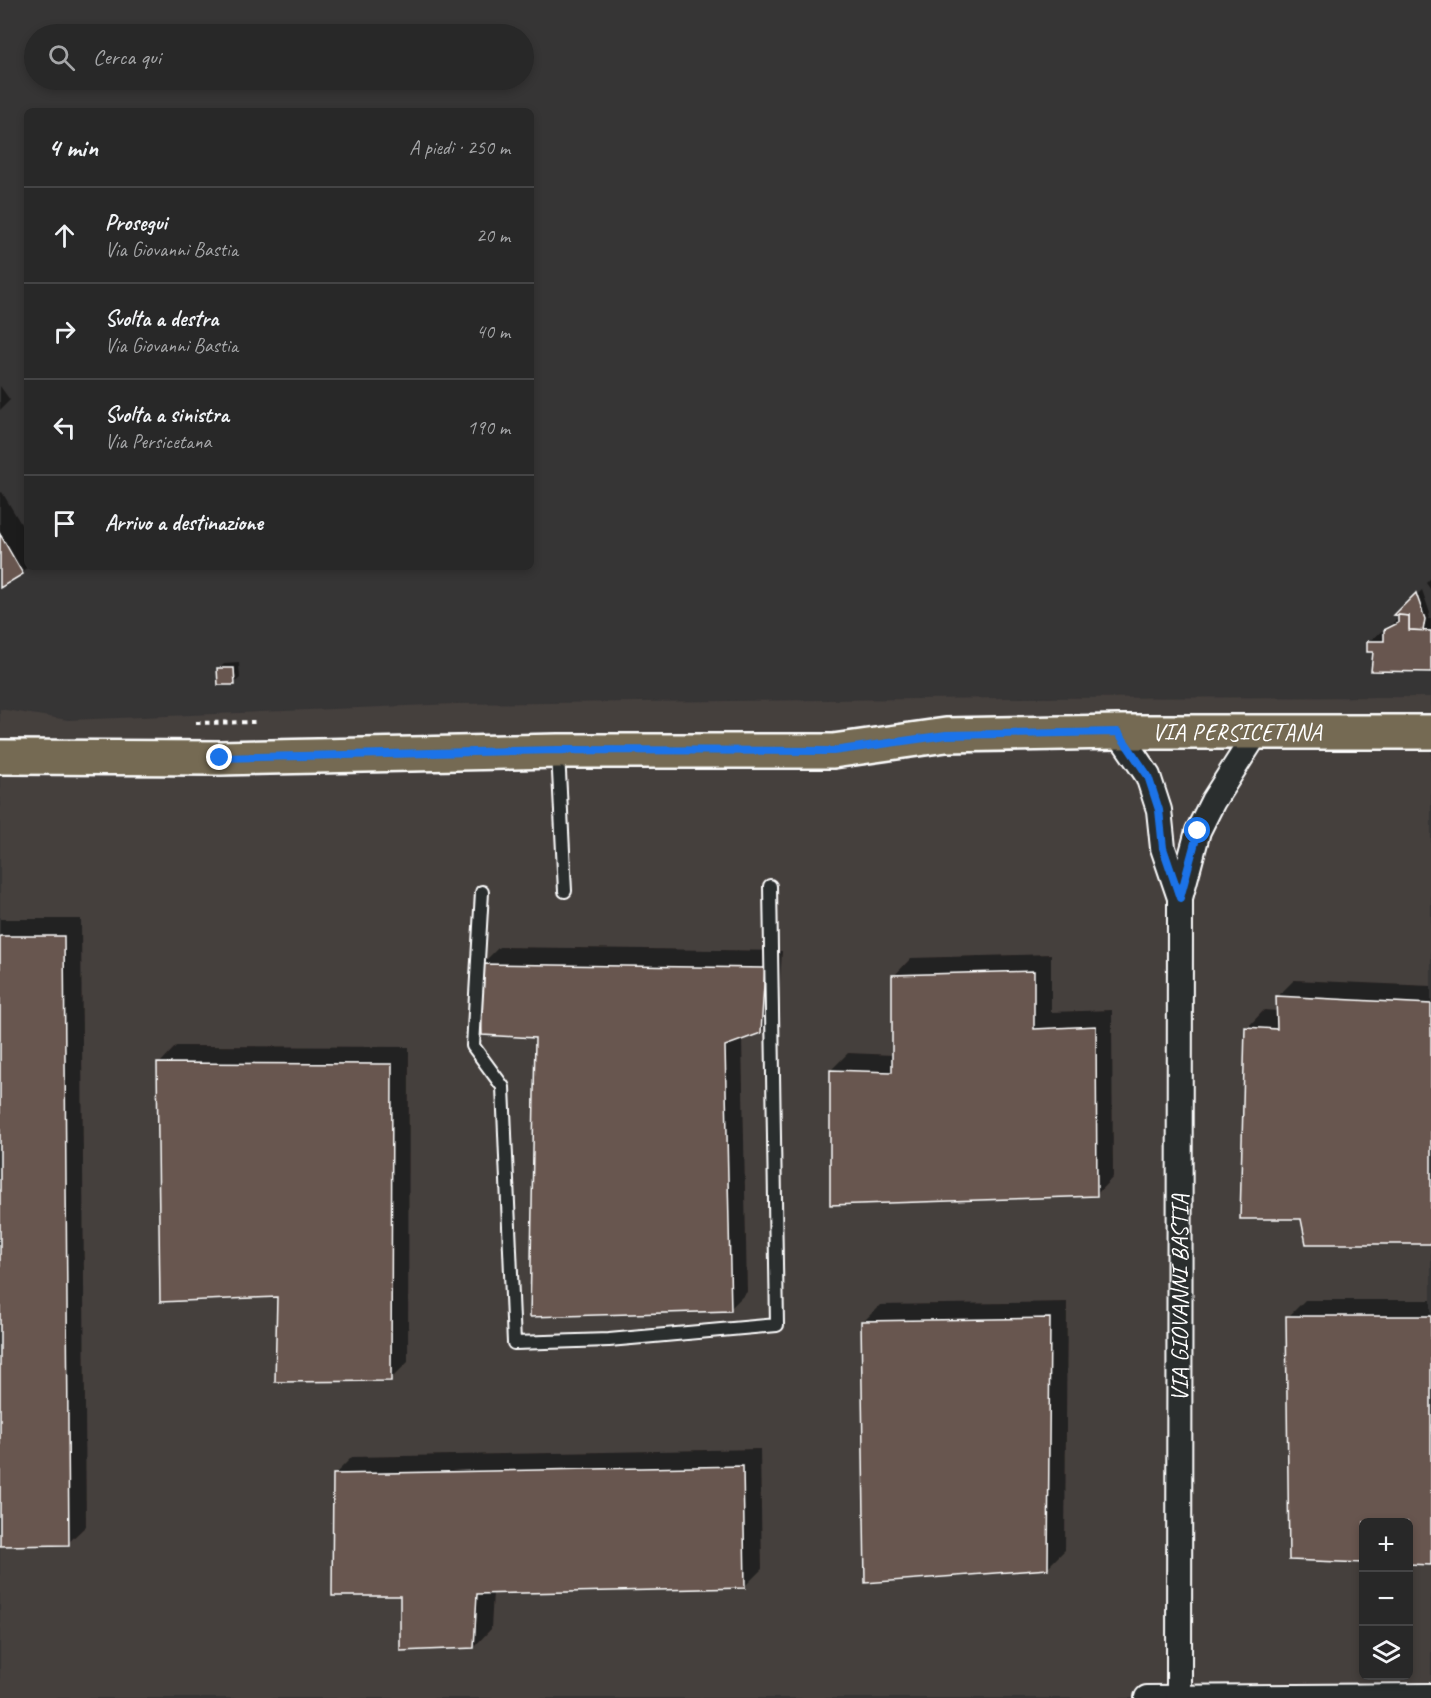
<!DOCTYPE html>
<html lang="it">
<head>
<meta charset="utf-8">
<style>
  :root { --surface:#282828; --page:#343434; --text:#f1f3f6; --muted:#a5a6a8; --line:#444445 }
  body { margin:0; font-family:Caveat,sans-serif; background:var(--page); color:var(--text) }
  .controls { position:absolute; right:18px; bottom:18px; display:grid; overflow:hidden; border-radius:9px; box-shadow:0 3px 9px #0003 }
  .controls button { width:54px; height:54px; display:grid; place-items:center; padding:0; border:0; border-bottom:2px solid var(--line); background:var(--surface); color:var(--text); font:30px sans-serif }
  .stop { position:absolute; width:18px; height:18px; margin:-14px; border:4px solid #1a73e8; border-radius:50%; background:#fff }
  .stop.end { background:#1a73e8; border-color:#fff; box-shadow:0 2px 6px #0008 }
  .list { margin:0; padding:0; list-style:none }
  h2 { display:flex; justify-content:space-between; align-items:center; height:78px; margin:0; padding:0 24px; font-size:26px }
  h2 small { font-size:20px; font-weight:400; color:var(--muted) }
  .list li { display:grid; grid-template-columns:39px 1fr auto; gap:18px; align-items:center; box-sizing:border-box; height:96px; padding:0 24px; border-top:2px solid var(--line) }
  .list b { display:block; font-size:22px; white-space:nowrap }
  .list p { margin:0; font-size:20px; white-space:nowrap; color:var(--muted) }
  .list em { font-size:20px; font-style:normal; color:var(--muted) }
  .icon { flex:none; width:33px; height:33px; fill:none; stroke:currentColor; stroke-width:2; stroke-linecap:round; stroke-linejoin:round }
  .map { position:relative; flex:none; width:1431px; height:1698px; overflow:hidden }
  .search { position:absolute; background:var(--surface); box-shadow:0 3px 9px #0003; left:24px; top:24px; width:510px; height:66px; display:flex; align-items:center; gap:15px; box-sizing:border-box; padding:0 21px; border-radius:33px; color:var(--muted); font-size:22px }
  .panel { position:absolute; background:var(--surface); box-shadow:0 3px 9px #0003; left:24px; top:108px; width:510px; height:462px; border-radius:9px }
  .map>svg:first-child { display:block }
  .built { fill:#453f3d; fill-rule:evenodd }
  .shadow { fill:#0007 }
  .building { fill:#685750; stroke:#fff; stroke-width:1.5 }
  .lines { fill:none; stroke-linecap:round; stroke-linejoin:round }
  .service-casing { stroke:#fff; stroke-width:16 }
  .minor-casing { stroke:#fff; stroke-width:28 }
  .primary-casing { stroke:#fff; stroke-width:38 }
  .path { stroke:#fff; stroke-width:4; stroke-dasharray:4.5 4.5; stroke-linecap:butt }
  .service { stroke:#2a2d2e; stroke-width:12 }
  .minor { stroke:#2a2d2e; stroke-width:24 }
  .primary { stroke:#746b52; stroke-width:33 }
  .route { stroke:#1a73e8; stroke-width:8 }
  .labels { text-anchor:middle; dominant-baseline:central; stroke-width:5; stroke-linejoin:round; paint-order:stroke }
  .street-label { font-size:24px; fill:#fff; stroke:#2a2d2e }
</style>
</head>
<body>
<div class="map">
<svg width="1431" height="1698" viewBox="0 0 1431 1698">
  <rect width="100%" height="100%" fill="#363535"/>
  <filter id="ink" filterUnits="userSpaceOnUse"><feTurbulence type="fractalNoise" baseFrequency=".0167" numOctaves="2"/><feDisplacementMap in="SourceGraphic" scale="12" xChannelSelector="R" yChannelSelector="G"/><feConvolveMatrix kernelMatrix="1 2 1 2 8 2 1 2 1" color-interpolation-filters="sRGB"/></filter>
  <g filter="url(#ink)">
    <!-- built -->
    <path class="built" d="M1431 697V1698H0V709L68 720 454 704 1006 698ZM1364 1522H1408V1676H1364Z"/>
    <!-- shadow -->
    <g class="shadow">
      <path d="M0 386 10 400 0 410Z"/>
      <path d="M2 492 27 534 28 567 0 586V493Z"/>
      <path d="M1431 578V590L1426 583Z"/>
      <path d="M1422 590 1430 613 1428 619H1431V670L1374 650 1368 642 1399 618 1397 614Z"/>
      <path d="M239 663 240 678 234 683 219 669 224 664Z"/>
      <path d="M0 919H81L86 1526 68 1543 0 1544Z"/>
      <path d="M499 947 782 951 778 1015 760 1032 742 1038 747 1292 730 1309 537 1036 482 964Z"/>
      <path d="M1051 954V1012L1112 1010 1113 1177 1096 1195 831 1070 848 1053 894 1055V976L911 958Z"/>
      <path d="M1294 980 1431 986V1242L1303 1218 1247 1028 1264 1010 1278 1011 1277 997Z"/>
      <path d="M176 1046 409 1047 408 1362 390 1380 159 1064Z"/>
      <path d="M1305 1300H1431V1564L1408 1522H1364L1288 1317Z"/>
      <path d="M1067 1302 1065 1550 1047 1568 863 1322 880 1305Z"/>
      <path d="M760 1449 762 1569 745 1586 493 1592 491 1629 474 1647 402 1595 334 1475 352 1457Z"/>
    </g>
    <!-- building -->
    <g class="building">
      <path d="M0 534 23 574 0 588Z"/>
      <path d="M1416 593 1425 619 1423 631 1409 630V616L1394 615Z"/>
      <path d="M1398 615 1409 616V630L1431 631V672L1371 671 1373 652H1367V641H1384V630L1398 623Z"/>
      <path d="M217 668H234L235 685H218Z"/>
      <path d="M0 936H64L69 1545 0 1546Z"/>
      <path d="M480 964 765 968 761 1033 725 1046 731 1311 530 1317 535 1038 482 1035Z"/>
      <path d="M1034 971V1029L1096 1026 1097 1196 830 1205V1070L892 1072V975Z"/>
      <path d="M1276 996 1431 1004V1244H1306L1301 1219H1240L1245 1027 1277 1029Z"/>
      <path d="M157 1063 392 1064 391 1381 275 1382 277 1297 160 1302Z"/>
      <path d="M1286 1316H1431V1565L1408 1564V1522H1364V1563L1289 1560Z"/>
      <path d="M1050 1318 1048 1569 865 1583 861 1321Z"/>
      <path d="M743 1466 745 1588 477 1594 474 1648 400 1651V1596H332L333 1474Z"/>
    </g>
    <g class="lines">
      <defs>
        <g id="service">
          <path d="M558 752 565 891"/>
          <path d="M482 892 473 1046 503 1087 514 1343 609 1340 777 1325 770 886"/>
        </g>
        <g id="minor">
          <path d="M1118 732 1148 776 1159 810 1163 848 1180 898"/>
          <path d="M1147 1698 1431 1696"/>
          <path id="s1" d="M1179 1698 1180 898 1198 831 1213 801 1257 732"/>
        </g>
        <g id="primary">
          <path id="s2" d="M0 757 220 758 558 751H833L946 735 1118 732H1431"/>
        </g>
      </defs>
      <!-- service casing -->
      <use href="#service" class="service-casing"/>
      <!-- minor casing -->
      <use href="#minor" class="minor-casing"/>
      <!-- primary casing -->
      <use href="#primary" class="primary-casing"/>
      <!-- path -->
      <path class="path" d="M196 723 257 722"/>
      <!-- service -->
      <use href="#service" class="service"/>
      <!-- minor -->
      <use href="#minor" class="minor"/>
      <!-- primary -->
      <use href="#primary" class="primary"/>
    </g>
  </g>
  <g class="lines" filter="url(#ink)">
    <!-- route -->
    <path class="route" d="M220 758 558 750 833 751 946 735 1118 732 1148 776 1159 810 1163 848 1180 898 1198 831"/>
  </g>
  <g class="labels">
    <!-- street labels -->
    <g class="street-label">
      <text stroke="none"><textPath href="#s2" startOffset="1238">VIA PERSICETANA</textPath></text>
      <text stroke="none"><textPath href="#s1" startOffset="400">VIA GIOVANNI BASTIA</textPath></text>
    </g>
  </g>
</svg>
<div class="controls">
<button>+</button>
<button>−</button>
<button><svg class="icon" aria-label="layers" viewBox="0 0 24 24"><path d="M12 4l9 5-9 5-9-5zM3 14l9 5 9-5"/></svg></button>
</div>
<div class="stop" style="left:1198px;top:831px"></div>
<div class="stop end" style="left:220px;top:758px"></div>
<div class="search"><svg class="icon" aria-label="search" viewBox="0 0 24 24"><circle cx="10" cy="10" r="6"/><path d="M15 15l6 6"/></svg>Cerca qui</div>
<section class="panel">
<h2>4 min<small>A piedi · 250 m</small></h2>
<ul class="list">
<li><svg class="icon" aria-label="ahead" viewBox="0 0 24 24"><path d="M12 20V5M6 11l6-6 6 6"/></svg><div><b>Prosegui</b><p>Via Giovanni Bastia</p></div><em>20 m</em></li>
<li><svg class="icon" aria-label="right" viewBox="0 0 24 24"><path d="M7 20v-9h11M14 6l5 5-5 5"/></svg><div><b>Svolta a destra</b><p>Via Giovanni Bastia</p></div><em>40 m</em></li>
<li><svg class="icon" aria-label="left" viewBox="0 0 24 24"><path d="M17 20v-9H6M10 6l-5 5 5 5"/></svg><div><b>Svolta a sinistra</b><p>Via Persicetana</p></div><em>190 m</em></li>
<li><svg class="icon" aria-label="arrive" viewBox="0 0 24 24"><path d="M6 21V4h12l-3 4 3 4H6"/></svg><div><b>Arrivo a destinazione</b></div></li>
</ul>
</section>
</div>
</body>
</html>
